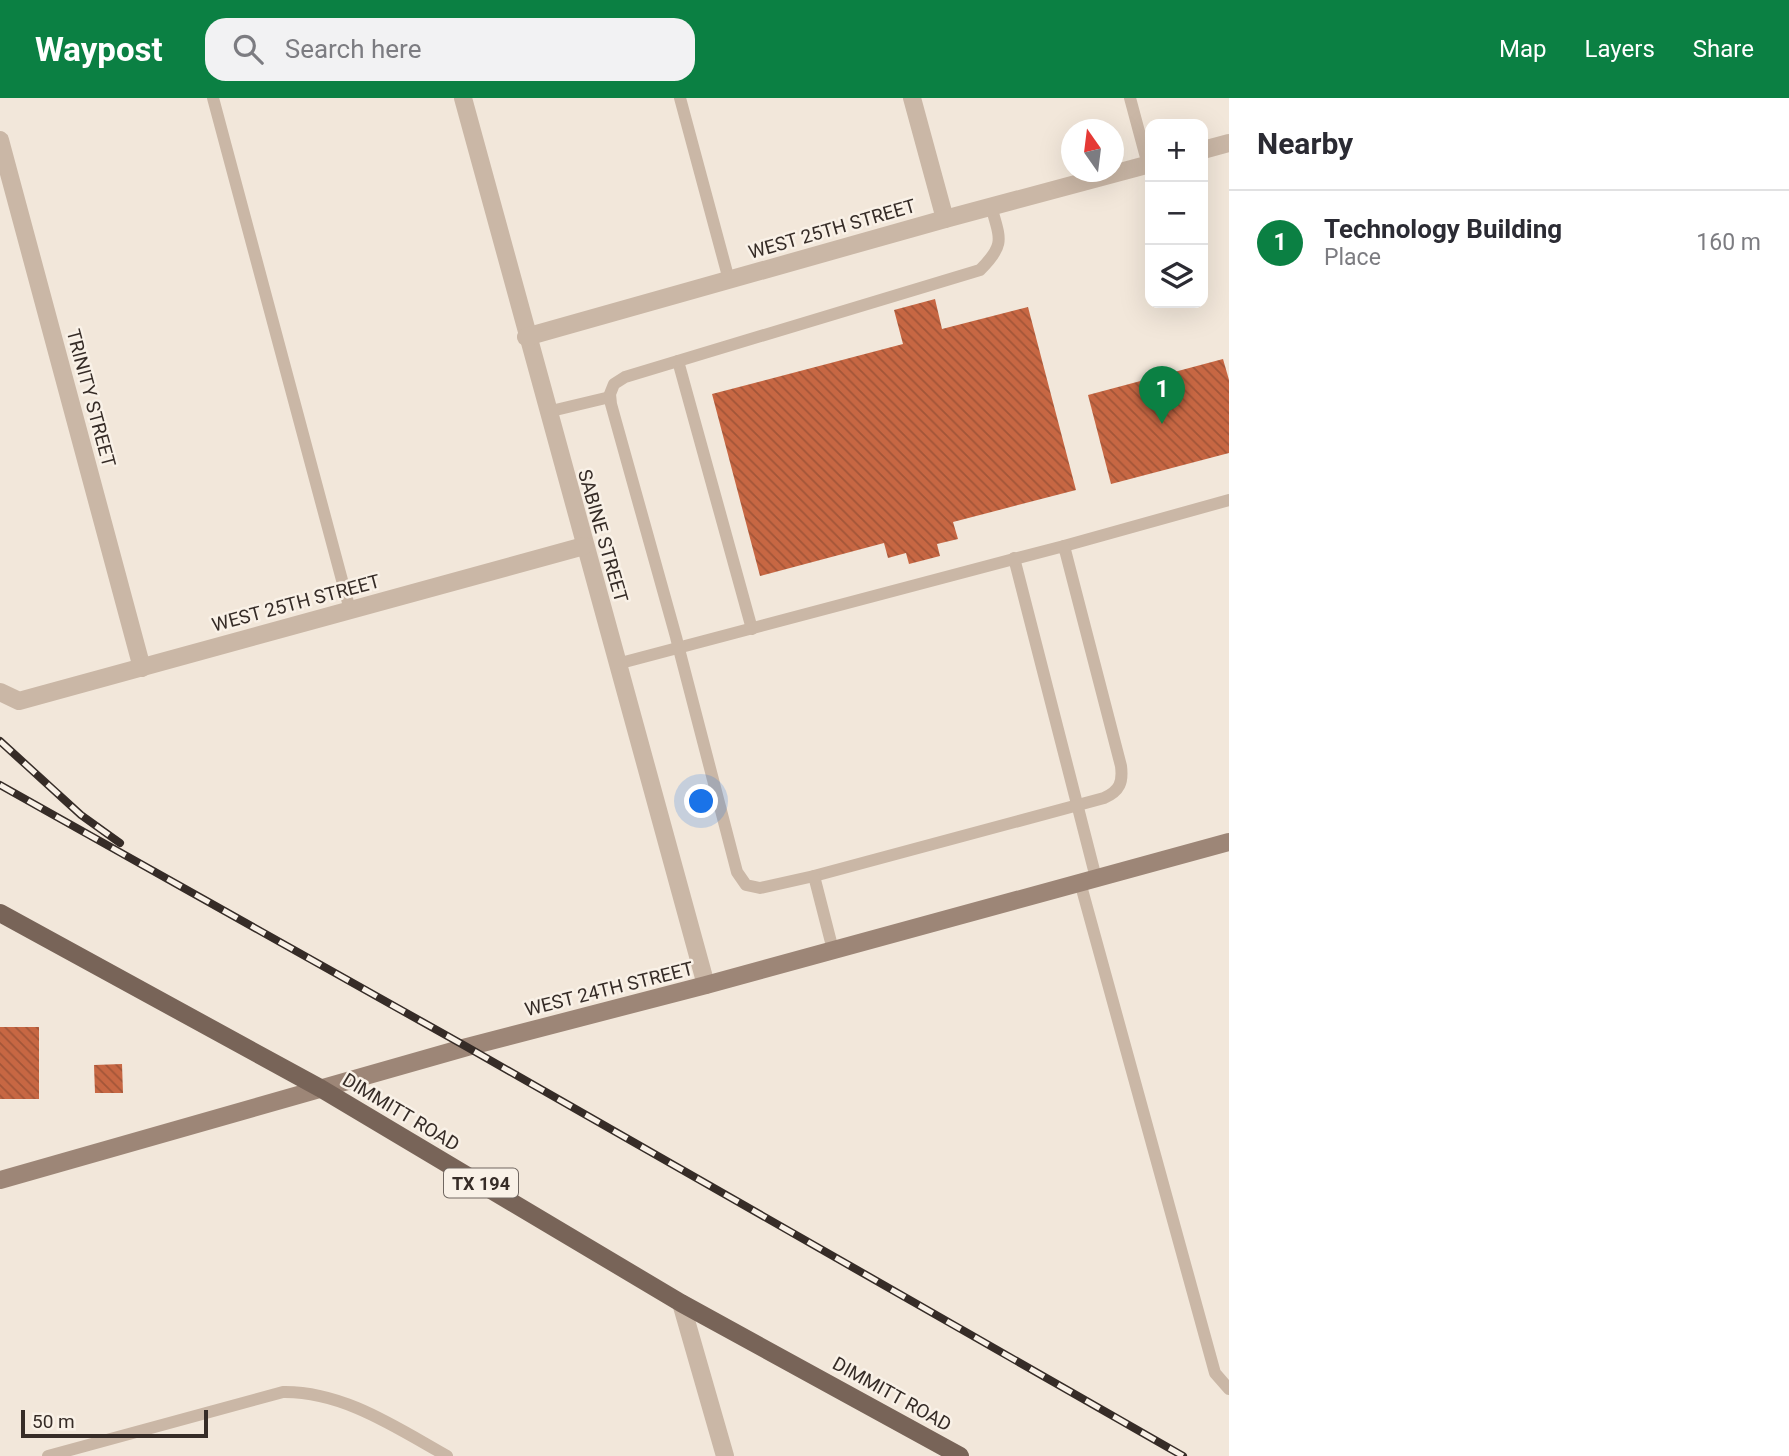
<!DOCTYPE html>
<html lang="en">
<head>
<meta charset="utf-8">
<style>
  :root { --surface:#fff; --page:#f2f2f3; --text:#2b2b33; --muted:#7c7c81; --line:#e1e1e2; --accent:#0b8043 }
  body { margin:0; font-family:Roboto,sans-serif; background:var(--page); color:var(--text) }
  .controls { position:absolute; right:21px; top:21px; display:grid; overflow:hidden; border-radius:14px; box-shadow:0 7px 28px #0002 }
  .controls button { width:63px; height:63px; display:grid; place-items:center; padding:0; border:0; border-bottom:2px solid var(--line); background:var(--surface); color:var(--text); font:35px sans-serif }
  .compass { position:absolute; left:1061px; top:21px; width:63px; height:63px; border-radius:50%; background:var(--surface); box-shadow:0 7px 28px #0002; rotate:346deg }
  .scale { position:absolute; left:21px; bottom:18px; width:187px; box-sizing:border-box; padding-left:7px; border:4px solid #362c27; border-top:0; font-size:19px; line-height:24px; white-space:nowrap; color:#362c27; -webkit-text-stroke:5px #f9f1e7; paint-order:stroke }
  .you { position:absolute; left:702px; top:704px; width:24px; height:24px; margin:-18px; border:5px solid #fff; border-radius:50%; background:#1a73e8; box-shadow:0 0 0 10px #1a73e833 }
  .badge { display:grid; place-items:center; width:46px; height:46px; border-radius:50%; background:var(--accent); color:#fff; font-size:23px; font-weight:700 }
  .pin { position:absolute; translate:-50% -58px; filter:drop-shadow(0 2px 4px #0008) }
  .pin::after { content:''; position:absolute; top:37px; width:24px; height:21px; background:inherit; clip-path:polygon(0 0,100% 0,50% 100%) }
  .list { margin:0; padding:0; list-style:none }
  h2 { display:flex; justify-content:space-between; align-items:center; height:91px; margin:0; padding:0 28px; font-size:30px }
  h2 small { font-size:23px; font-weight:400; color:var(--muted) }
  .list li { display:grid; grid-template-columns:46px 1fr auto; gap:21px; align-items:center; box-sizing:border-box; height:105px; padding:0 28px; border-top:2px solid var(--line) }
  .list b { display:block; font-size:26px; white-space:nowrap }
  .list p { margin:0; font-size:23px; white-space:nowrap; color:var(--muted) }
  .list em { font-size:23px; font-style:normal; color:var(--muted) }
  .icon { flex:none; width:38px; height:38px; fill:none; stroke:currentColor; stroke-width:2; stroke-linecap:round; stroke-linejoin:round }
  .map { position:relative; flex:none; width:1229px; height:1358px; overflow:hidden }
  header { display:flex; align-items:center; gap:42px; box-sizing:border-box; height:98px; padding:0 35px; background:var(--accent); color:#fff }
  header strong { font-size:33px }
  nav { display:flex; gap:38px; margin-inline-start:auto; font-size:24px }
  .search { width:490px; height:63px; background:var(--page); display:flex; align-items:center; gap:18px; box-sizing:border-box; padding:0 24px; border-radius:21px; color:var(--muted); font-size:26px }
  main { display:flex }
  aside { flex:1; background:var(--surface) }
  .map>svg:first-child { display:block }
  .building { fill:url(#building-back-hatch) }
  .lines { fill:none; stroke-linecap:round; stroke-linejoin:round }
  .lane { stroke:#cab7a6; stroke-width:12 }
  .street { stroke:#cab7a6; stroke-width:18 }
  .secondary { stroke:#9d8677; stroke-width:18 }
  .primary { stroke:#786458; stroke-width:18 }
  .rail-casing { stroke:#362c27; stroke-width:8 }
  .rail { stroke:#f9f1e7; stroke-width:5; stroke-dasharray:16; stroke-linecap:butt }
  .labels { text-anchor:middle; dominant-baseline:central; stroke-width:5; stroke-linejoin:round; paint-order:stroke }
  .shield { fill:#f9f1e7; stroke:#706761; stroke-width:2 }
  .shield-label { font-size:18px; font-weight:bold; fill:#362c27 }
  .street-label { font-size:19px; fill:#362c27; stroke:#f9f1e7 }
</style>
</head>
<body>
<header>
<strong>Waypost</strong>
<div class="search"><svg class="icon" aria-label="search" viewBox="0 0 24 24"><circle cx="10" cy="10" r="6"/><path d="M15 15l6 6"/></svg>Search here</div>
<nav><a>Map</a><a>Layers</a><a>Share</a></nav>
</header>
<main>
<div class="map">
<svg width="1229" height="1358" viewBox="0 0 1229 1358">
  <defs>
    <pattern id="building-back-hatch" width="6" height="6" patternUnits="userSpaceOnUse" patternTransform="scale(1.75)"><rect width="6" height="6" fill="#c76743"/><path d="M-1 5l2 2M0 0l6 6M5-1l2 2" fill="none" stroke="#a25538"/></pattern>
  </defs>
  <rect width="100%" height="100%" fill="#f2e7da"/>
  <!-- building -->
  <g class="building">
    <path d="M935 201 942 231 1028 209 1076 392 953 424 958 441 937 446 940 458 909 466 906 455 888 460 884 445 760 478 712 296 903 246 894 212Z"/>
    <path d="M1223 261 1229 282V355L1111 386 1088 297Z"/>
    <rect x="0" y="929" width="39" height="72"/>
    <path d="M122 966 123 995H95L94 967Z"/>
  </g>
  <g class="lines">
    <!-- lane -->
    <g class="lane">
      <path d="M213 0 350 512"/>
      <path d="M680 0 729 182"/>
      <path d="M1130 0 1148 67"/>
      <path d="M678 263 752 531"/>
      <path d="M547 314 610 299"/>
      <path d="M1064 448 1229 402"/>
      <path d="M1014 460 1096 780"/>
      <path d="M617 566 1010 462 1064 448 1121 668C1123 684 1120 693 1104 700L814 778 760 790 746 787 737 774 679 551 676 539 611 306 610 296 614 286 625 279 980 172C1006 146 1000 141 991 108"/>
      <path d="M814 778 833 852"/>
      <path d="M1080 784 1215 1275 1229 1291"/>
      <path d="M48 1358 283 1294C343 1293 397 1330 447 1358"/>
    </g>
    <!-- street -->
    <g class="street">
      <path d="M463 0 706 887"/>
      <path d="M912 0 945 121"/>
      <path d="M0 42 142 570"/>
      <path d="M1203 52 1229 45"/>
      <path d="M526 239 945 121 1150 66"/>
      <path d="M0 594 19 603 584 448"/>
      <path d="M681 1205 725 1358"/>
    </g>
    <!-- secondary -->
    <path class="secondary" d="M0 1082 467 949 706 887 1229 744"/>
    <!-- primary -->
    <path class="primary" d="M0 815 320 990 681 1205 960 1358"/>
    <defs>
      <g id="rail">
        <path d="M0 643 81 717 120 745"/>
        <path d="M0 687 467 949 1183 1358"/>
      </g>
    </defs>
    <!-- rail casing -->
    <use href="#rail" class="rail-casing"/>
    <!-- rail -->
    <use href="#rail" class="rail"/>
  </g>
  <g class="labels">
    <!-- shield labels -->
    <rect class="shield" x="444" y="1070.5" width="74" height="29" rx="5"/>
    <g class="shield-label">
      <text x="481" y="1085">TX 194</text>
    </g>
    <!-- street labels -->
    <g class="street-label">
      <text transform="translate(832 131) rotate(-16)">WEST 25TH STREET</text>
      <text transform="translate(91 300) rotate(75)">TRINITY STREET</text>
      <text transform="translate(603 438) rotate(74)">SABINE STREET</text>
      <text transform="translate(296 505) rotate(-15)">WEST 25TH STREET</text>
      <text transform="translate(609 891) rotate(-14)">WEST 24TH STREET</text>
      <text transform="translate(401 1014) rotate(31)">DIMMITT ROAD</text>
      <text transform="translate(892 1296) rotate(29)">DIMMITT ROAD</text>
    </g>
  </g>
</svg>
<div class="controls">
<button>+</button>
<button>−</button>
<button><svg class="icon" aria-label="layers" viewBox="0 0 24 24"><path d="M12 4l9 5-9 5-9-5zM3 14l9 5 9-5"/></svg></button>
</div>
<svg class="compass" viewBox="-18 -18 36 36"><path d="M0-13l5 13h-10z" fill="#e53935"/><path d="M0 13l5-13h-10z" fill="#7c7c81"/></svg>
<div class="scale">50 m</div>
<div class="you"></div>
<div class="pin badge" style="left:1162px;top:326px">1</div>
</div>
<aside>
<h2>Nearby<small></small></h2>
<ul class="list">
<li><span class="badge">1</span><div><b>Technology Building</b><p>Place</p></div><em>160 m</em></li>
</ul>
</aside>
</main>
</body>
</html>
